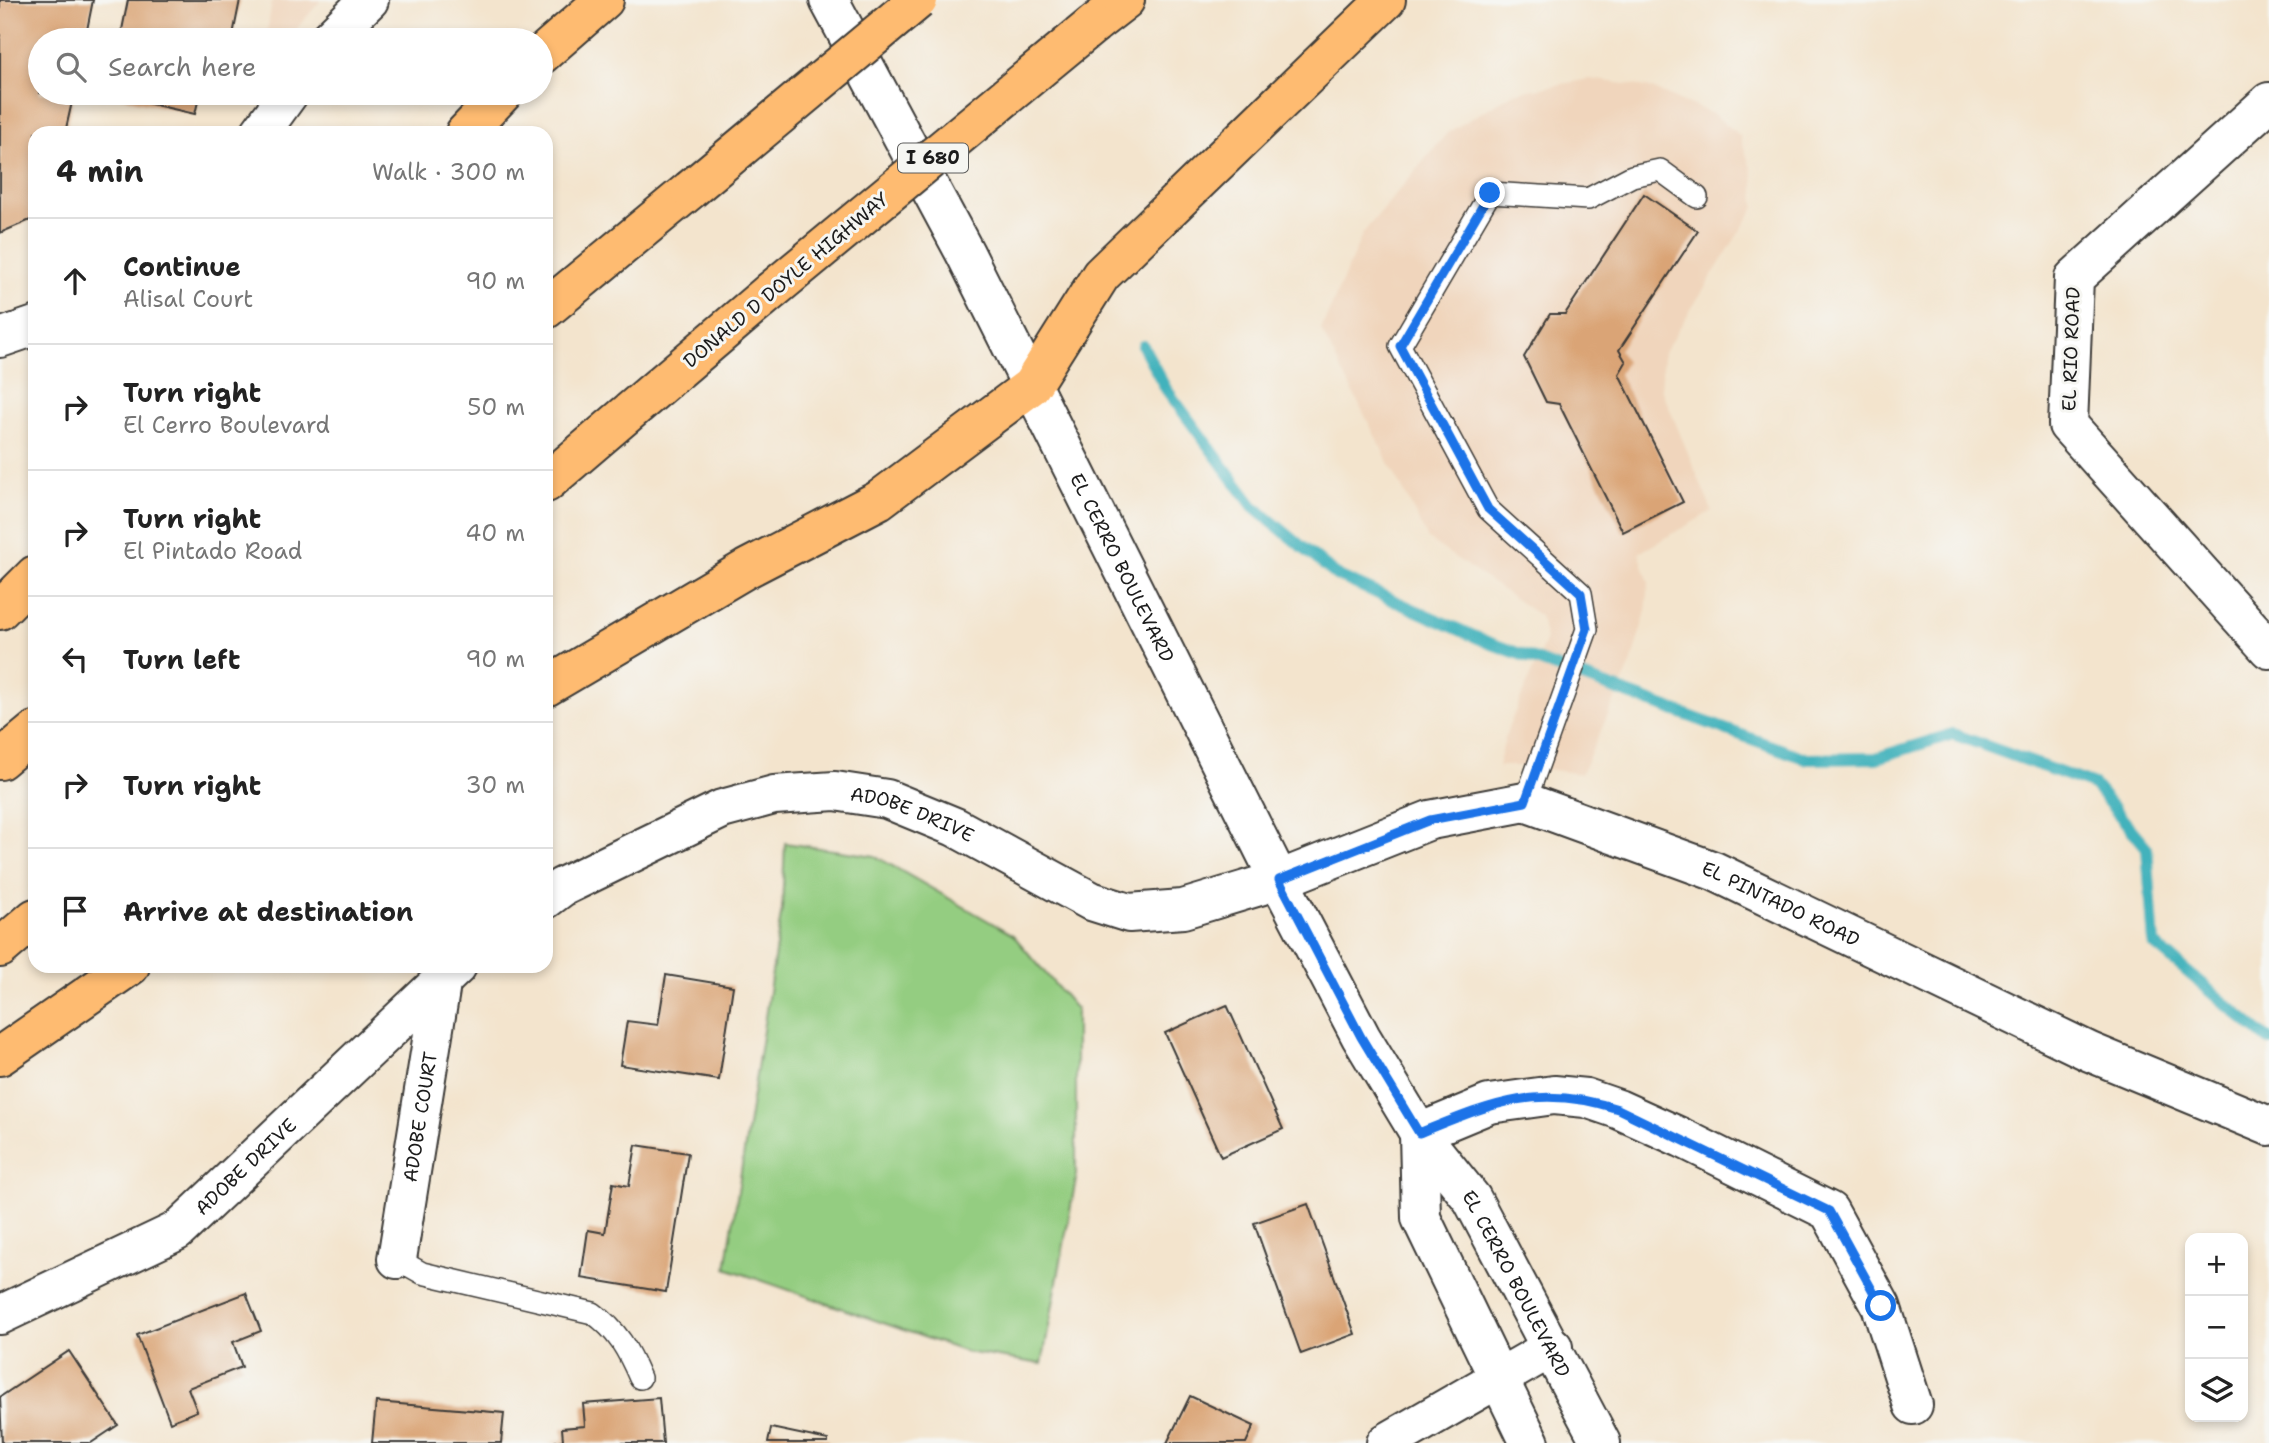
<!DOCTYPE html>
<html lang="en">
<head>
<meta charset="utf-8">
<style>
  :root { --surface:#fff; --page:#f2f2f2; --text:#222; --muted:#767676; --line:#e0e0e0 }
  body { margin:0; font-family:"Shantell Sans",sans-serif; background:var(--page); color:var(--text) }
  .controls { position:absolute; right:21px; bottom:21px; display:grid; overflow:hidden; border-radius:14px; box-shadow:0 4px 10px #0003 }
  .controls button { width:63px; height:63px; display:grid; place-items:center; padding:0; border:0; border-bottom:2px solid var(--line); background:var(--surface); color:var(--text); font:35px sans-serif }
  .stop { position:absolute; width:21px; height:21px; margin:-16px; border:5px solid #1a73e8; border-radius:50%; background:#fff }
  .stop.end { background:#1a73e8; border-color:#fff; box-shadow:0 2px 7px #0008 }
  .list { margin:0; padding:0; list-style:none }
  h2 { display:flex; justify-content:space-between; align-items:center; height:91px; margin:0; padding:0 28px; font-size:30px }
  h2 small { font-size:23px; font-weight:400; color:var(--muted) }
  .list li { display:grid; grid-template-columns:46px 1fr auto; gap:21px; align-items:center; box-sizing:border-box; height:126px; padding:0 28px; border-top:2px solid var(--line) }
  .list b { display:block; font-size:26px; white-space:nowrap }
  .list p { margin:0; font-size:23px; white-space:nowrap; color:var(--muted) }
  .list em { font-size:23px; font-style:normal; color:var(--muted) }
  .icon { flex:none; width:38px; height:38px; fill:none; stroke:currentColor; stroke-width:2; stroke-linecap:round; stroke-linejoin:round }
  .map { position:relative; flex:none; width:2269px; height:1443px; overflow:hidden }
  .search { position:absolute; background:var(--surface); box-shadow:0 4px 10px #0003; left:28px; top:28px; width:525px; height:77px; display:flex; align-items:center; gap:18px; box-sizing:border-box; padding:0 24px; border-radius:38px; color:var(--muted); font-size:26px }
  .panel { position:absolute; background:var(--surface); box-shadow:0 4px 10px #0003; left:28px; top:126px; width:525px; height:847px; border-radius:21px }
  .map>svg:first-child { display:block }
  .built { fill:#f0d5bc }
  .green { fill:#94cd81; stroke:#58744e; stroke-width:2 }
  .lines { fill:none; stroke-linecap:round; stroke-linejoin:round }
  .stream { stroke:#42b2bc; stroke-width:12 }
  .building { fill:#daa476 }
  .service-casing { stroke:#3c3a37; stroke-width:24 }
  .minor-casing { stroke:#3c3a37; stroke-width:42 }
  .tertiary-casing { stroke:#3c3a37; stroke-width:42 }
  .motorway-casing { stroke:#3c3a37; stroke-width:42 }
  .service { stroke:#fff; stroke-width:21 }
  .minor { stroke:#fff; stroke-width:38 }
  .tertiary { stroke:#fff; stroke-width:38 }
  .motorway { stroke:#febb71; stroke-width:38 }
  .motorway-bridge-casing { stroke:#3c3a37; stroke-width:42; stroke-linecap:butt }
  .motorway-bridge { stroke:#febb71; stroke-width:38 }
  .route { stroke:#1a73e8; stroke-width:9 }
  .labels { text-anchor:middle; dominant-baseline:central; stroke-width:6; stroke-linejoin:round; paint-order:stroke }
  .shield { fill:#f6f6f2; stroke:#5d5d5c; stroke-width:2 }
  .shield-label { font-size:18px; font-weight:bold; fill:#1c1c1c }
  .street-label { font-size:19px; fill:#1c1c1c; stroke:#f6f6f2 }
</style>
</head>
<body>
<div class="map">
<svg width="2269" height="1443" viewBox="0 0 2269 1443">
  <rect width="100%" height="100%" fill="#f6f6f2"/>
  <filter id="ink" filterUnits="userSpaceOnUse"><feTurbulence type="fractalNoise" baseFrequency=".0143" numOctaves="2"/><feDisplacementMap in="SourceGraphic" scale="14" xChannelSelector="R" yChannelSelector="G"/><feConvolveMatrix kernelMatrix="1 2 1 2 8 2 1 2 1" color-interpolation-filters="sRGB"/></filter>
  <filter id="wash" filterUnits="userSpaceOnUse"><feTurbulence type="fractalNoise" baseFrequency=".00686" numOctaves="4" result="noise"/><feDisplacementMap in="SourceGraphic" scale="28" xChannelSelector="R" yChannelSelector="G"/><feGaussianBlur stdDeviation="1.57" result="paint"/><feColorMatrix in="noise" values="0 0 0 0 0 0 0 0 0 0 0 0 0 0 0 0 0 1.4 0 .05"/><feComposite in="paint" operator="in"/></filter>
  <g filter="url(#wash)">
    <rect width="100%" height="100%" fill="#f3e4cd"/>
    <!-- built -->
    <g class="built">
      <path d="M272 0H321L287 40H266Z"/>
      <path d="M1589 79 1647 87 1713 114 1740 136 1753 174 1755 207 1663 354 1661 388 1712 511 1639 553 1649 583 1646 611 1631 664 1581 774 1525 766H1498L1507 731 1546 639 1540 616 1428 539 1321 330 1363 233 1447 133 1514 93Z"/>
    </g>
    <!-- green -->
    <path class="green" d="M785 843 875 856 1013 935 1076 1009V1179L1042 1364 966 1352 726 1268 782 908Z"/>
    <g class="lines">
      <!-- stream -->
      <path class="stream" d="M1143 346 1166 389 1253 506 1336 575 1487 642 1807 759 1876 758 1953 734 2094 785 2147 848 2154 944 2269 1040"/>
    </g>
    <g id="blocks">
      <!-- building -->
      <g class="building">
        <path d="M0 0H93L85 40H40V93H74L65 133H35V218L0 233Z"/>
        <path d="M128 0H240L232 40H120Z"/>
        <path d="M121 93H200L195 114 120 97Z"/>
        <path d="M1644 194 1698 231 1619 350 1626 362 1619 374 1683 502 1623 532 1559 404 1546 402 1524 357 1550 314H1565Z"/>
        <path d="M666 975 733 986 719 1080 620 1065 627 1021 658 1025Z"/>
        <path d="M1227 1005 1283 1129 1221 1157 1165 1033Z"/>
        <path d="M636 1145 688 1153 666 1292 581 1278 588 1230 605 1233 613 1183 629 1186Z"/>
        <path d="M1308 1204 1355 1334 1301 1354 1254 1223Z"/>
        <path d="M246 1293 261 1331 233 1342 242 1367 188 1388 197 1411 170 1422 137 1335Z"/>
        <path d="M69 1351 118 1425 91 1443H2L0 1397Z"/>
        <path d="M1190 1396 1254 1426 1246 1443H1167Z"/>
        <path d="M659 1398 663 1443H549L563 1440 562 1428 585 1426 583 1404Z"/>
        <path d="M376 1402 504 1413 501 1443H372Z"/>
        <path d="M771 1428 828 1440V1443H768Z"/>
      </g>
    </g>
  </g>
  <g filter="url(#ink)">
    <use href="#blocks" fill-opacity="0" stroke="#3c3a37" stroke-width="2"/>
    <g class="lines">
      <defs>
        <g id="service">
          <path d="M1525 802 1587 629 1581 593 1488 509 1400 346 1490 193 1588 199 1632 176 1660 170 1697 197"/>
          <path d="M397 1259 422 1273 593 1313C618 1331 628 1350 640 1378"/>
        </g>
        <g id="minor">
          <path d="M328 40 369 0"/>
          <path d="M2269 102 2074 278 2068 425 2269 649"/>
          <path d="M260 133 289 93"/>
          <path d="M0 338 35 326"/>
          <path id="s1" d="M546 899 562 887 722 809 774 795 835 791 887 799 955 827 1091 901 1129 913 1183 909 1279 880 1430 820 1525 802 1714 871 2090 1052 2269 1126"/>
          <path d="M1419 1133 1489 1104 1554 1095 1586 1098 1618 1109 1682 1138 1829 1211 1881 1306 1913 1405"/>
          <path id="s2" d="M397 1259 442 978"/>
          <path id="s3" d="M0 1315 177 1231 457 966"/>
          <path d="M1386 1443 1553 1347"/>
        </g>
        <g id="tertiary">
          <path id="s4" d="M829 0 965 253 1279 880 1361 1037 1419 1133 1472 1199 1601 1443"/>
          <path d="M1419 1133 1421 1218 1530 1443"/>
        </g>
        <g id="motorway">
          <path d="M1094 24 1125 0"/>
          <path d="M541 55 604 0"/>
          <path d="M465 133 503 93"/>
          <path d="M546 309 690 190"/>
          <path d="M546 483 771 291"/>
          <path d="M0 610 35 575"/>
          <path d="M546 687 746 569 879 500 1031 386 1101 275 1386 0"/>
          <path d="M0 760 35 731"/>
          <path d="M0 948 35 918"/>
          <path d="M0 1056 130 966"/>
        </g>
      </defs>
      <!-- service casing -->
      <use href="#service" class="service-casing"/>
      <!-- minor casing -->
      <use href="#minor" class="minor-casing"/>
      <!-- tertiary casing -->
      <use href="#tertiary" class="tertiary-casing"/>
      <!-- motorway casing -->
      <use href="#motorway" class="motorway-casing"/>
      <!-- service -->
      <use href="#service" class="service"/>
      <!-- minor -->
      <use href="#minor" class="minor"/>
      <!-- tertiary -->
      <use href="#tertiary" class="tertiary"/>
      <!-- motorway -->
      <use href="#motorway" class="motorway"/>
      <defs>
        <g id="motorway-bridge">
          <path d="M690 190 918 0"/>
          <path d="M771 291 1094 24"/>
        </g>
      </defs>
      <!-- motorway-bridge casing -->
      <use href="#motorway-bridge" class="motorway-bridge-casing"/>
      <!-- motorway-bridge -->
      <use href="#motorway-bridge" class="motorway-bridge"/>
    </g>
  </g>
  <g class="lines" filter="url(#ink)">
    <!-- route -->
    <path class="route" d="M1490 193 1400 346 1488 509 1581 593 1587 629 1525 802 1430 820 1279 880 1361 1037 1419 1133C1493 1103 1539 1083 1618 1109L1829 1211 1881 1306"/>
  </g>
  <g class="labels">
    <!-- shield labels -->
    <rect class="shield" x="898" y="143.5" width="70" height="29" rx="5"/>
    <g class="shield-label">
      <text x="933" y="158">I 680</text>
    </g>
    <!-- street labels -->
    <g class="street-label">
      <text transform="translate(786 280) rotate(-40)">DONALD D DOYLE HIGHWAY</text>
      <text transform="translate(2071 349) rotate(-88)">EL RIO ROAD</text>
      <text stroke="none"><textPath href="#s4" startOffset="639">EL CERRO BOULEVARD</textPath></text>
      <text stroke="none"><textPath href="#s1" startOffset="394">ADOBE DRIVE</textPath></text>
      <text stroke="none"><textPath href="#s1" startOffset="1323">EL PINTADO ROAD</textPath></text>
      <text stroke="none"><textPath href="#s2" startOffset="144">ADOBE COURT</textPath></text>
      <text stroke="none"><textPath href="#s3" startOffset="290">ADOBE DRIVE</textPath></text>
      <text stroke="none"><textPath href="#s4" startOffset="1458">EL CERRO BOULEVARD</textPath></text>
    </g>
  </g>
</svg>
<div class="controls">
<button>+</button>
<button>−</button>
<button><svg class="icon" aria-label="layers" viewBox="0 0 24 24"><path d="M12 4l9 5-9 5-9-5zM3 14l9 5 9-5"/></svg></button>
</div>
<div class="stop" style="left:1881px;top:1306px"></div>
<div class="stop end" style="left:1490px;top:193px"></div>
<div class="search"><svg class="icon" aria-label="search" viewBox="0 0 24 24"><circle cx="10" cy="10" r="6"/><path d="M15 15l6 6"/></svg>Search here</div>
<section class="panel">
<h2>4 min<small>Walk · 300 m</small></h2>
<ul class="list">
<li><svg class="icon" aria-label="ahead" viewBox="0 0 24 24"><path d="M12 20V5M6 11l6-6 6 6"/></svg><div><b>Continue</b><p>Alisal Court</p></div><em>90 m</em></li>
<li><svg class="icon" aria-label="right" viewBox="0 0 24 24"><path d="M7 20v-9h11M14 6l5 5-5 5"/></svg><div><b>Turn right</b><p>El Cerro Boulevard</p></div><em>50 m</em></li>
<li><svg class="icon" aria-label="right" viewBox="0 0 24 24"><path d="M7 20v-9h11M14 6l5 5-5 5"/></svg><div><b>Turn right</b><p>El Pintado Road</p></div><em>40 m</em></li>
<li><svg class="icon" aria-label="left" viewBox="0 0 24 24"><path d="M17 20v-9H6M10 6l-5 5 5 5"/></svg><div><b>Turn left</b></div><em>90 m</em></li>
<li><svg class="icon" aria-label="right" viewBox="0 0 24 24"><path d="M7 20v-9h11M14 6l5 5-5 5"/></svg><div><b>Turn right</b></div><em>30 m</em></li>
<li><svg class="icon" aria-label="arrive" viewBox="0 0 24 24"><path d="M6 21V4h12l-3 4 3 4H6"/></svg><div><b>Arrive at destination</b></div></li>
</ul>
</section>
</div>
</body>
</html>
